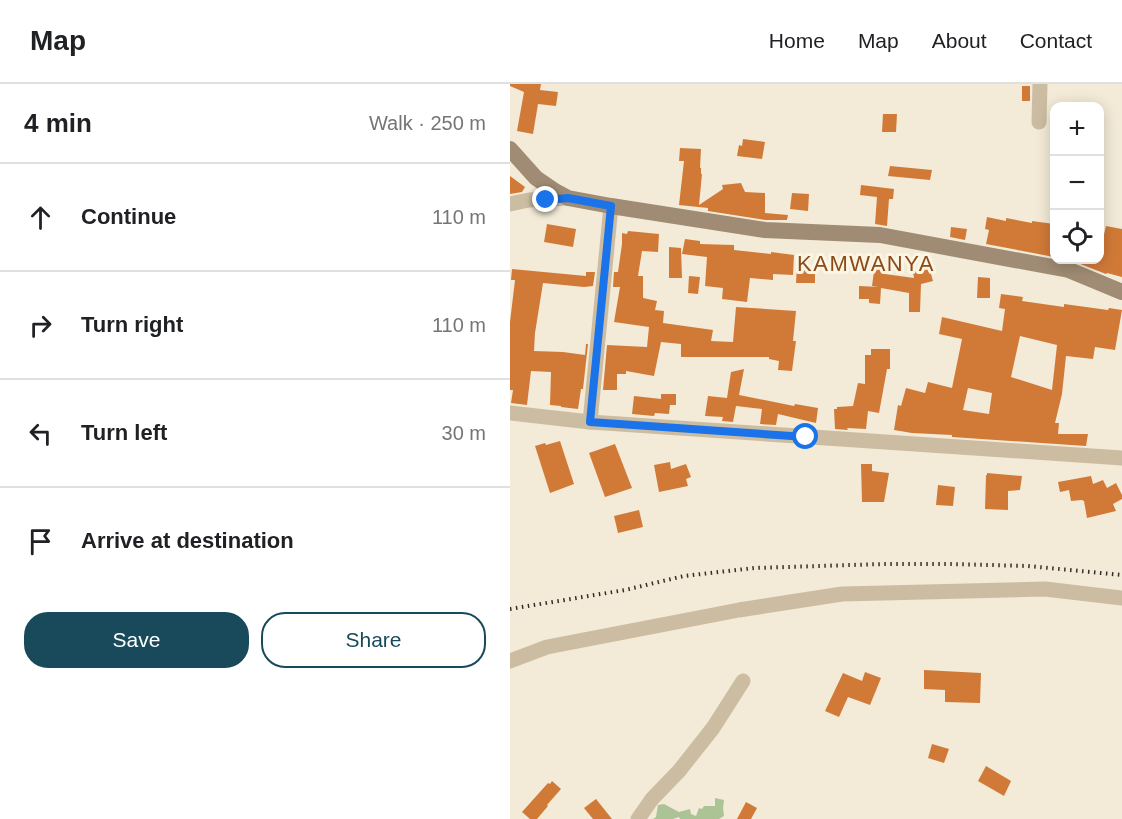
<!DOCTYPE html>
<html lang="en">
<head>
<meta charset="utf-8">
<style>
  :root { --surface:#fff; --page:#f2f2f2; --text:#202124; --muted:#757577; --line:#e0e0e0; --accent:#184a5b }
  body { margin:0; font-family:Helvetica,sans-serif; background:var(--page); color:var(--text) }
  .controls { position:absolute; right:18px; top:18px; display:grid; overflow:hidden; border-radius:12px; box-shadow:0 3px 15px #0003 }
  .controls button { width:54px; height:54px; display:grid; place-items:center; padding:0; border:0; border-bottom:2px solid var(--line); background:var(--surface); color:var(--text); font:30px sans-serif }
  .stop { position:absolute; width:18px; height:18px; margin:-14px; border:4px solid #1a73e8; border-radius:50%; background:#fff }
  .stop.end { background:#1a73e8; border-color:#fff; box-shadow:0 2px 6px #0008 }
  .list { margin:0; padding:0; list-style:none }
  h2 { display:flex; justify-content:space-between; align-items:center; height:78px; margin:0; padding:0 24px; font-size:26px }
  h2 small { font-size:20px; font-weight:400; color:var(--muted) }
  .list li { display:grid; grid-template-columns:39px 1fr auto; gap:18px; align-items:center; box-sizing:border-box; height:108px; padding:0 24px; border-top:2px solid var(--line) }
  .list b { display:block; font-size:22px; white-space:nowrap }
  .list em { font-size:20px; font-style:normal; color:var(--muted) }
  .actions { display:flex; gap:12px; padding:18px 24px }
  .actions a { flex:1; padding:14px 0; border:2px solid var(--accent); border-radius:24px; text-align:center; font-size:21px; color:var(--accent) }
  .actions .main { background:var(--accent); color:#fff }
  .icon { flex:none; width:33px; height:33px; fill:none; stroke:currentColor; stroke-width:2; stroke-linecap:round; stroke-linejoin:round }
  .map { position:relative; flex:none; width:612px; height:735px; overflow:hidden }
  header { display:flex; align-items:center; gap:36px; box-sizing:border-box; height:84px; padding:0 30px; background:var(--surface); border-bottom:2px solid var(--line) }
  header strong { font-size:28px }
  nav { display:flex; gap:33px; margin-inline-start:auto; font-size:21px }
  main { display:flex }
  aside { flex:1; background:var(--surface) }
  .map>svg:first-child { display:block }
  .green { fill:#acc396 }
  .building { fill:#d17a38; fill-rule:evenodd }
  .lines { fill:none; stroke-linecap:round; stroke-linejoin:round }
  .minor { stroke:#ccbda2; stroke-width:15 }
  .secondary { stroke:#a08c74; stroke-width:16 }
  .rail { stroke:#362e25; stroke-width:4; stroke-dasharray:1.5 4.5; stroke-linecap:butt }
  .route { stroke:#1a73e8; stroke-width:8 }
  .labels { text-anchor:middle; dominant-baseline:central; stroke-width:6; stroke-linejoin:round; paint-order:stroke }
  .neighbourhood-label { font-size:22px; letter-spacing:1.5px; fill:#8c4a18; stroke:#fbf5e4 }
</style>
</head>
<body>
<header>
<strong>Map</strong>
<nav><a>Home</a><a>Map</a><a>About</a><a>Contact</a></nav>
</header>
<main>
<aside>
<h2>4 min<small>Walk · 250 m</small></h2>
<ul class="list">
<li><svg class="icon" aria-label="ahead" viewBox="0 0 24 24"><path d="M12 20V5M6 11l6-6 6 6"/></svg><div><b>Continue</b></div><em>110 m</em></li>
<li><svg class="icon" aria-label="right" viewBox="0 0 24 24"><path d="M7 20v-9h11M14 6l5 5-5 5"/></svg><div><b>Turn right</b></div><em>110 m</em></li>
<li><svg class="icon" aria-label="left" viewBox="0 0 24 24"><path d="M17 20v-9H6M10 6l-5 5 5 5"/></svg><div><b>Turn left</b></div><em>30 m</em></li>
<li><svg class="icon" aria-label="arrive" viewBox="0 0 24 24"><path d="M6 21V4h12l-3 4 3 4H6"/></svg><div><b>Arrive at destination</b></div></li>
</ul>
<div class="actions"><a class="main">Save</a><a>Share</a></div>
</aside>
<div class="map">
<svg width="612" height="735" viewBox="0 0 612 735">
  <rect width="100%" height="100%" fill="#f3ebd7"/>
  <!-- green -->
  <path class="green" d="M205 714 214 716 213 724 214 732 209 735H170L169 733 163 735H143L146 733 148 721 154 720 169 728 180 725 181 730 186 732 189 724 192 725 194 722H205Z"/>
  <!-- building -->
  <g class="building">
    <path d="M0 0H31L30 6 48 8 46 22 28 20 23 50 7 47 14 8 0 2Z"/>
    <rect x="512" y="2" width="8" height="15"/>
    <path d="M373 30H387L386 48H372Z"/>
    <path d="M233 55 255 58 252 75 227 72 229 61 232 62Z"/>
    <path d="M170 64 191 65 190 84H191V90H192L189 121 213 105 212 101 231 99 235 108 255 109V129L278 131 277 136H256L198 127V124L169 121 174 77H169Z"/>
    <path d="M380 82 422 86 420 96 378 92Z"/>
    <path d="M0 92 15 103 12 108 0 110Z"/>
    <path d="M351 101 384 105 383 115H379L377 142 365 140 367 113 350 111Z"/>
    <path d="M282 109 299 110 298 127 280 125Z"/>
    <path d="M477 133 496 137V134L522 139V137L544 140V173L476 160 479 146 475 145Z"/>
    <path d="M37 140 66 145 63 163 34 158Z"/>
    <path d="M596 142 612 145V193L597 189 596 190 560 176H590V158L592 159Z"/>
    <path d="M441 143 457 145 455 156 440 153Z"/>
    <path d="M118 147 149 150 148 168 132 167 128 192H133V214L147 217 145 226 154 227 153 239 203 246 201 257 223 258 226 223 286 227 283 257H286L282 287 268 286 269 277 259 275V273H171V260L151 258 144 292 116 287V290H107V306H93L97 261 137 263 139 243 104 238 110 203H103L104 188H108L112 160V149L117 150Z"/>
    <path d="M175 155 190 157V160L224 161V166L261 170V168L284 171 283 191 263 190V196L240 194 237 218 212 215 213 204 195 202 197 173 172 170Z"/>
    <path d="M159 163 171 164 172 194H159Z"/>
    <path d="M365 180 376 181 375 190 404 194 403 188 419 183 423 197 411 200 410 228H399V209L371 204 370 220 359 219V215H349V202L369 203 362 202Z"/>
    <path d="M287 183H305V199H286Z"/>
    <path d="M2 185 76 192V188H85L83 202 74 203 33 199 25 249 24 267 53 268 75 271 76 260H78L73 305H71L68 325 51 323V322L40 321 41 288 21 287 17 321 1 319 3 306H0V238L5 196H1Z"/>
    <path d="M179 192 190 193 188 210 178 209Z"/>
    <path d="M468 193 480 194V214H467Z"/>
    <path d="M491 210 513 213 512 217 554 223V220L598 226 599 224 612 226 605 266 585 263 583 275 556 272 552 310 545 339H549L548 350H578L576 362 442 353V351L402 349 384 346 388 321 391 322 396 304 415 309 418 298 442 304 452 255 429 250 432 233 492 247 495 225 489 224ZM510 252 547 261 542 306 501 293ZM458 304 482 309 479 330 453 326Z"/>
    <path d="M361 265H380V285H377L369 329 358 327 356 345 337 344 338 346 325 345 324 325H327V323L343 322 348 299 355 300V271H361Z"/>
    <path d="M234 285 229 311 284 322 285 320 308 324 306 339 268 330 266 341 250 340 252 325 226 322 223 338 212 337 213 333 195 332 198 312 217 314 221 288Z"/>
    <path d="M151 310H166V321H160L159 330 145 329 144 332 122 330 124 312 151 315Z"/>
    <path d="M50 357 64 400 40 409 25 362 35 359 36 361Z"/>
    <path d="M105 360 122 404 95 413 79 369Z"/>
    <path d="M160 378 161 385 176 380 181 393 176 395 178 402 149 408 144 381Z"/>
    <path d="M351 380H362V387L379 389 374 418H352Z"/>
    <path d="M477 389 512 392 510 406 498 407V426L475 425 476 391H477Z"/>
    <path d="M581 392 583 400 593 396 597 404 606 399 612 411V415L603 420 606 427 577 434 574 417 572 416 561 417 559 406 550 408 548 398Z"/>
    <path d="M428 401 445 403 443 422 426 421Z"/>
    <path d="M129 426 133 443 108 449 104 432Z"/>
    <path d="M414 586 471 589 470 619 435 618V606L414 605Z"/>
    <path d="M355 588 371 594 360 621 338 613 329 633 315 627 333 589 352 597Z"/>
    <path d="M422 660 439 665 434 679 418 674Z"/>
    <path d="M476 682 501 697 494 712 468 697Z"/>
    <path d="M42 697 51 705 37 721 38 722 27 735H20L12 728 38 699 40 700Z"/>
    <path d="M86 715 102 735H83L74 724Z"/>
    <path d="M236 718 247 724 241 735H227Z"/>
  </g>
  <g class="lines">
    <!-- minor -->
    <g class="minor">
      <path d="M529 38 530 0"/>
      <path d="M0 120 19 116 58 114"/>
      <path d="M0 329 80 338 612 374"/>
      <path d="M80 338 101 122"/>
      <path d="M0 577 37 563 229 526 332 510 535 505 612 514"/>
      <path d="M128 735 142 715 169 687 203 644 233 597"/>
    </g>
    <!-- secondary -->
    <path class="secondary" d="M0 65 26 94 45 107 58 114 101 122 255 146 370 151 559 186 612 208"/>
    <!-- rail -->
    <path class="rail" d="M0 525 115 506 174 492 244 484 374 480H440L518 482 612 491"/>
  </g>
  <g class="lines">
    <!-- route -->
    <path class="route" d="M36 116 58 114 101 122 80 338 296 353"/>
  </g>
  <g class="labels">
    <!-- neighbourhood labels -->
    <g class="neighbourhood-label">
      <text x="356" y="179">KAMWANYA</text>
    </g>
  </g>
</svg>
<div class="controls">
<button>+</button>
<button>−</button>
<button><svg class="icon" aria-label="locate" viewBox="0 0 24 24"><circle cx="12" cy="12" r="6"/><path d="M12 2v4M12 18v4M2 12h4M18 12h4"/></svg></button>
</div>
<div class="stop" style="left:296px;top:353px"></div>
<div class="stop end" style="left:36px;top:116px"></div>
</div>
</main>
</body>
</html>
